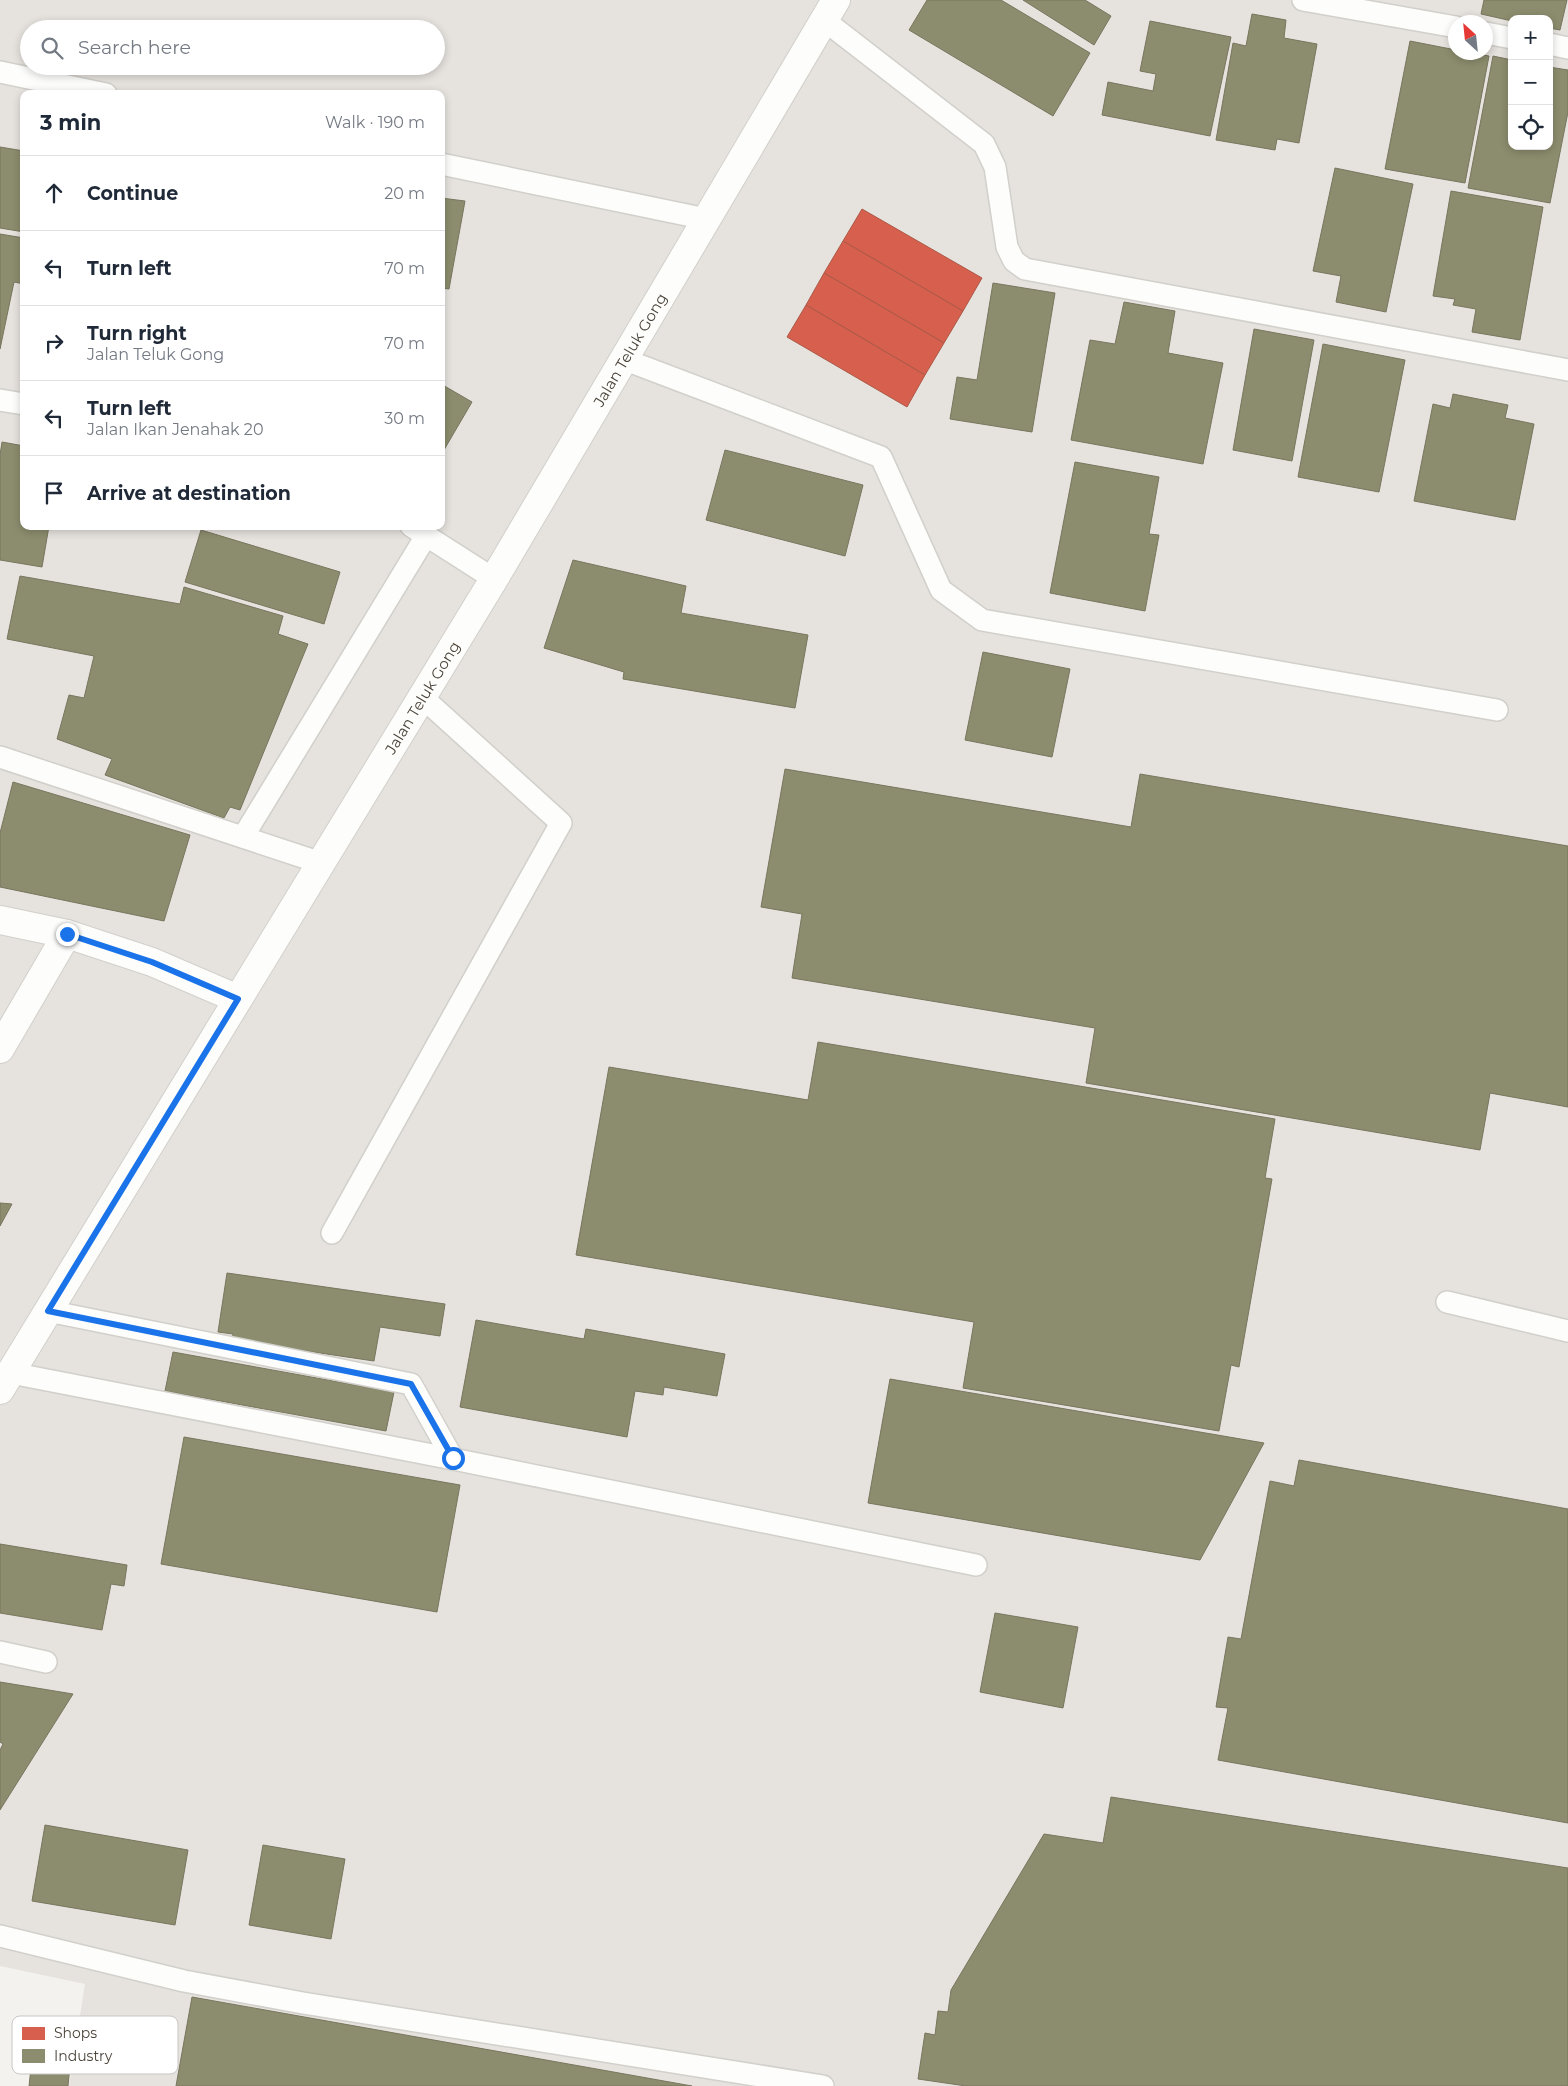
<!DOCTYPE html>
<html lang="en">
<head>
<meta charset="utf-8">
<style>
  :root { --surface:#fff; --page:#f6f6f7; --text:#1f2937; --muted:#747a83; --line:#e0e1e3 }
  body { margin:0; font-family:Montserrat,sans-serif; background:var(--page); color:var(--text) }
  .controls { position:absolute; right:15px; top:15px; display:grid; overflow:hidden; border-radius:10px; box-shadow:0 2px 8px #0003 }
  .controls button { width:45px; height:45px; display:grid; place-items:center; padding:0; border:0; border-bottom:1px solid var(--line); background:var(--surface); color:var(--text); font:25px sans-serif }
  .compass { position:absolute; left:1448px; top:15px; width:45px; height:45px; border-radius:50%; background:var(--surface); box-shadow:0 2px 8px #0003; rotate:333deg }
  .stop { position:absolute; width:15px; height:15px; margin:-11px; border:4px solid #1a73e8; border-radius:50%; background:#fff }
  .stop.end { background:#1a73e8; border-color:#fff; box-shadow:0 1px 5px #0008 }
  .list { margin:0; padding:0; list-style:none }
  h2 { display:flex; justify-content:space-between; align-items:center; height:65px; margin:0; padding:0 20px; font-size:21px }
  h2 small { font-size:16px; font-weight:400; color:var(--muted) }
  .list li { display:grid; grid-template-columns:32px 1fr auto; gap:15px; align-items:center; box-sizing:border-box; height:75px; padding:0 20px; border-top:1px solid var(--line) }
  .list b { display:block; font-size:19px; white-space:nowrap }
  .list p { margin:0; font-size:16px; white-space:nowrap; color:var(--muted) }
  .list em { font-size:16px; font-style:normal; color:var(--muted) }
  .icon { flex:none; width:28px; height:28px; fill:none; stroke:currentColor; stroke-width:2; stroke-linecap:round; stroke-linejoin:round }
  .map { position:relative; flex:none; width:1568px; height:2086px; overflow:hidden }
  .search { position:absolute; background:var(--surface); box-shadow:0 2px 8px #0003; left:20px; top:20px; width:425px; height:55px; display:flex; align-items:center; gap:12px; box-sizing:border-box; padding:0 18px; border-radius:28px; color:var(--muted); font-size:19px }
  .panel { position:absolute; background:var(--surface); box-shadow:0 2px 8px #0003; left:20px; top:90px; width:425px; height:440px; border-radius:10px }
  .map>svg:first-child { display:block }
  .industrial { fill:#e6e2de; fill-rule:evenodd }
  .shops { fill:#d6604d; stroke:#ac5847 }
  .industry { fill:#8c8c6e; stroke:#78765e }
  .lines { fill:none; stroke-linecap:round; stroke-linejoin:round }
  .service-casing { stroke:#d2d0cb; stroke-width:24 }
  .minor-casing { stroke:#d2d0cb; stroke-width:30 }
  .tertiary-casing { stroke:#d2d0cb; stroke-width:30 }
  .service { stroke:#fdfdfc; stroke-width:21 }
  .minor { stroke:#fdfdfc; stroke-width:28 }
  .tertiary { stroke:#fdfdfc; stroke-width:28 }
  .route { stroke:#1a73e8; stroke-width:6 }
  .labels { text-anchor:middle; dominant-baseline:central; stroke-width:5; stroke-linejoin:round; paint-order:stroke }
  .street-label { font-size:15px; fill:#4b4439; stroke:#fff }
  .key { fill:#fff; stroke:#c9c7c4; stroke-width:1 }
  .key-label { font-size:14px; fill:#4b4439 }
</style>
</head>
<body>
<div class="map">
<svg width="1568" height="2086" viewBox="0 0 1568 2086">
  <rect width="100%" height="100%" fill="#f4f2ee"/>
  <!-- industrial -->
  <path class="industrial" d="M0 0H1568V2086H69L85 1984 0 1966ZM1512 19H1549V146H1512ZM1456 22H1486V52H1456ZM29 29H436V66H29ZM24 94H441V526H24Z"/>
  <!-- shops -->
  <g class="shops">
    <path d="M862 209 982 278 963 311 843 241Z"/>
    <path d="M843 241 963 311 944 343 824 273Z"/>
    <path d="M824 273 944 343 925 375 806 305Z"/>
    <path d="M806 305 925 375 907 407 787 337Z"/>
  </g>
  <!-- industry -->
  <g class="industry">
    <path d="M927 0H1001L1090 53 1053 116 909 30Z"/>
    <path d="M1023 0H1085L1111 16 1094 45Z"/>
    <path d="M1484 0H1567L1560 30 1549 28V19H1512V21L1481 14Z"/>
    <path d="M1252 14 1286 20 1284 38 1317 44 1299 143 1277 139 1275 150 1216 140 1233 43 1246 46Z"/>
    <path d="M1150 21 1231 37 1210 136 1102 115 1108 82 1153 91 1156 74 1140 71Z"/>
    <path d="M1410 41 1456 50V52H1469L1489 56 1465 183 1385 169Z"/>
    <path d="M1493 56 1512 60V146H1549V67L1568 70V112L1550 203 1468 188Z"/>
    <path d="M0 147 24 151V232L0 228Z"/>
    <path d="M1335 168 1413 184 1386 312 1336 302 1341 276 1313 271Z"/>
    <path d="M1451 191 1543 207 1520 340 1472 332 1476 309 1453 305 1455 299 1433 296Z"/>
    <path d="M441 198 465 201 449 289 441 288Z"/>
    <path d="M0 234 24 238V284L14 282 0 349Z"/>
    <path d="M993 283 1055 293 1032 432 950 419 957 377 977 380Z"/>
    <path d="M1124 302 1175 311 1168 353 1223 363 1203 464 1071 440 1090 340 1115 344Z"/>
    <path d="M1254 329 1314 340 1292 461 1233 450Z"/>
    <path d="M1323 344 1405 360 1379 492 1298 477Z"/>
    <path d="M441 384 472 402 441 455Z"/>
    <path d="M1453 394 1508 405 1505 418 1534 424 1515 520 1414 501 1433 404 1450 408Z"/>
    <path d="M2 442 24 446V526H49L42 567 0 560V455Z"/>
    <path d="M725 450 863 485 845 556 706 520Z"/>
    <path d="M1075 462 1159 477 1149 534 1159 535 1145 611 1050 593Z"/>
    <path d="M201 530 340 572 324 624 185 582Z"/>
    <path d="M573 560 686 586 681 613 808 635 795 708 623 679 624 672 544 648Z"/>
    <path d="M20 576 180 604 184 587 283 616 278 634 308 644 240 810 230 807 224 818 105 775 112 759 57 739 69 695 84 698 94 656 7 639Z"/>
    <path d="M983 652 1070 669 1052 757 965 740Z"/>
    <path d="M785 769 1131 827 1140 774 1568 846V1107L1490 1093 1480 1150 1086 1083 1095 1028 792 978 802 914 761 907Z"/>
    <path d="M13 782 190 835 164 921 0 887V833Z"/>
    <path d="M818 1042 1275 1119 1265 1178 1272 1179 1239 1367 1231 1365 1219 1431 963 1388 974 1322 576 1255 609 1067 808 1100Z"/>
    <path d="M0 1203 12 1204 0 1226Z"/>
    <path d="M227 1273 445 1304 440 1336 380 1327 374 1361 232 1340 233 1334 218 1332Z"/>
    <path d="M476 1320 584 1339 586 1329 725 1354 717 1396 664 1387 663 1395 635 1391 627 1437 460 1407Z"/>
    <path d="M173 1352 394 1392 386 1431 165 1391Z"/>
    <path d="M890 1379 1264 1443 1200 1560 868 1503Z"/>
    <path d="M184 1437 460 1485 437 1612 161 1564Z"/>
    <path d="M1299 1460 1568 1509V1823L1218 1760 1228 1708 1216 1707 1228 1637 1241 1639 1270 1481 1294 1486Z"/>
    <path d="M0 1544 127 1565 124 1586 111 1584 102 1630 0 1613Z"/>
    <path d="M995 1613 1078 1627 1063 1708 980 1692Z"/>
    <path d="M0 1682 73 1694 0 1810V1750L3 1744 0 1742Z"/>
    <path d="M1111 1797 1568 1868V2086H966L918 2079 925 2033 935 2035 938 2011 948 2012 951 1990 1044 1834 1103 1843Z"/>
    <path d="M45 1825 188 1850 175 1925 32 1901Z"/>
    <path d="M263 1845 345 1859 331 1939 249 1925Z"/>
    <path d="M192 1997 692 2086H176Z"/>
    <path d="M33 2050 71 2056 68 2086H29Z"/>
  </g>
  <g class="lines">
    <defs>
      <g id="service">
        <path d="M1303 0 1456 27"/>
        <path d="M824 20 984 144 995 167 1007 247 1014 261 1025 269 1568 370"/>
        <path d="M1486 33 1512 38"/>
        <path d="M1549 44 1568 48"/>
        <path d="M0 72 106 94"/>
        <path d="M441 164 706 219"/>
        <path d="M623 359 881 457 941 590 982 620 1497 710"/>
        <path d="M0 400 24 404"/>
        <path d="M411 526 494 579"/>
        <path d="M0 757 321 863"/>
        <path d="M243 837 426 536"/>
        <path d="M332 1233 561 823 422 697"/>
        <path d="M1447 1302 1568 1331"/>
        <path d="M48 1311 411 1384 453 1459"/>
        <path d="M11 1373 453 1459 976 1565"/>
        <path d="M0 1652 46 1662"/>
        <path d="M0 1936 184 1981 303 2003 823 2086"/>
      </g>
      <g id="minor">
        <path d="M0 920 67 934 152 962 238 999"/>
        <path d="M0 1049 67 934"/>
      </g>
      <g id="tertiary">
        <path id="s1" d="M0 1390 494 579 836 0"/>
      </g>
    </defs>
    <!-- service casing -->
    <use href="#service" class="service-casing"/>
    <!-- minor casing -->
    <use href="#minor" class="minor-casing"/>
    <!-- tertiary casing -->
    <use href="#tertiary" class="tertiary-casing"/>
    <!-- service -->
    <use href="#service" class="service"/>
    <!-- minor -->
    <use href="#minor" class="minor"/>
    <!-- tertiary -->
    <use href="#tertiary" class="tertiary"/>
  </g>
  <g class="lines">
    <!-- route -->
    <path class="route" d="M67 934 152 962 238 999 48 1311 411 1384 453 1458"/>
  </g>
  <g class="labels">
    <!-- street labels -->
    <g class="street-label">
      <text stroke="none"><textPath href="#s1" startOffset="1216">Jalan Teluk Gong</textPath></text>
      <text stroke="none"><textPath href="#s1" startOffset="811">Jalan Teluk Gong</textPath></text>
    </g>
  </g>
  <!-- legend -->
  <rect x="12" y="2016" width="166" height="58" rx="8" class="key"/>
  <rect x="22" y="2027" width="23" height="13" fill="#d6604d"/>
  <rect x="22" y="2049" width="23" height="14" fill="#8c8c6e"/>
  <g class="key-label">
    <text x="54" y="2038">Shops</text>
    <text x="54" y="2061">Industry</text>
  </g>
</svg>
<div class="controls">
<button>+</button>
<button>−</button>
<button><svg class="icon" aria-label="locate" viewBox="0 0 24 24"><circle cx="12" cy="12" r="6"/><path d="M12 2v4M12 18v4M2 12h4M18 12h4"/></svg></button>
</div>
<svg class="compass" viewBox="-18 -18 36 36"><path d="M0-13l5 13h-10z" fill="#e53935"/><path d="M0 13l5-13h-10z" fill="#747a83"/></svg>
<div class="stop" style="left:453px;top:1458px"></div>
<div class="stop end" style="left:67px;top:934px"></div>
<div class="search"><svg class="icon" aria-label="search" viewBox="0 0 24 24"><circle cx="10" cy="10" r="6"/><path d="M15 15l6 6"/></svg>Search here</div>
<section class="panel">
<h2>3 min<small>Walk · 190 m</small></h2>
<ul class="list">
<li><svg class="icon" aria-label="ahead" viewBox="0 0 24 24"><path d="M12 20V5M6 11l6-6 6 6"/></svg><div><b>Continue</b></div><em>20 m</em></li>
<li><svg class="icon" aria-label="left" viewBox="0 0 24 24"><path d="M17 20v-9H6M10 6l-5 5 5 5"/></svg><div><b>Turn left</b></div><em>70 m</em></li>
<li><svg class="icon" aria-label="right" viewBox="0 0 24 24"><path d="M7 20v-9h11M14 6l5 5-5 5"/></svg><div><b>Turn right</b><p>Jalan Teluk Gong</p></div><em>70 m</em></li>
<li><svg class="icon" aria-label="left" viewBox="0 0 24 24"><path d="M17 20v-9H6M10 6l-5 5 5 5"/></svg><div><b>Turn left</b><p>Jalan Ikan Jenahak 20</p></div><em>30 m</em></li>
<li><svg class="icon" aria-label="arrive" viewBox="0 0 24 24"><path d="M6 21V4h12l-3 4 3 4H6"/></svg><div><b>Arrive at destination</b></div></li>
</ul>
</section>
</div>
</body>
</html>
